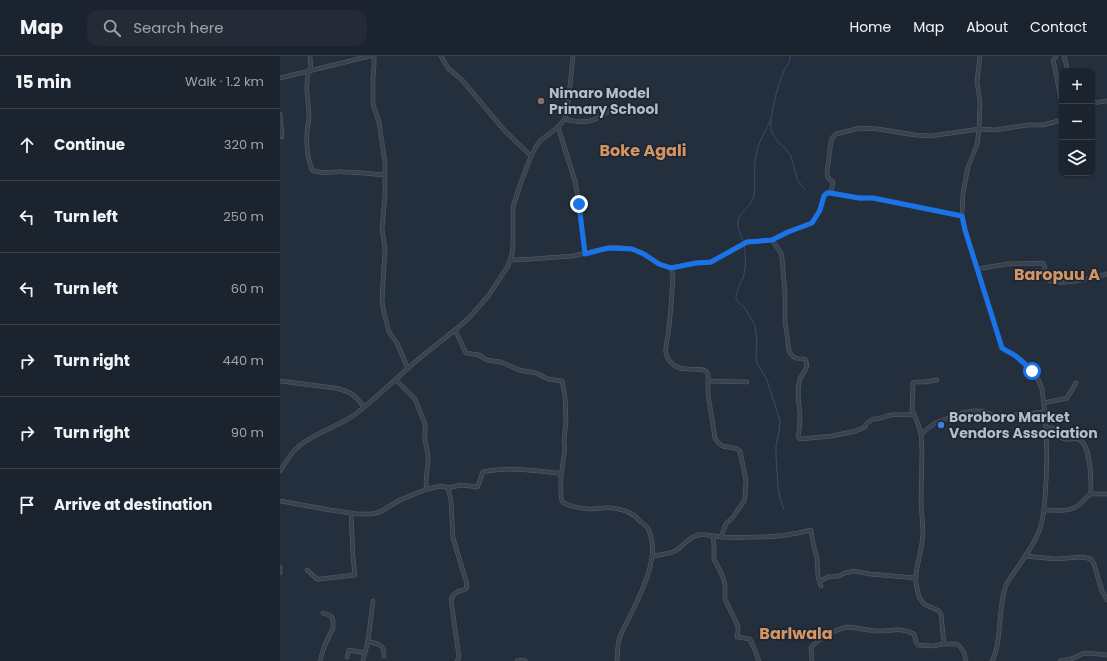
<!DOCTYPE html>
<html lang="en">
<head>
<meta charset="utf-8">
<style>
  :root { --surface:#1b232e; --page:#242b36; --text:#f1f3f6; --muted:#a0a4aa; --line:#39404a }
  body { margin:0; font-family:Poppins,sans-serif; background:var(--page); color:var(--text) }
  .controls { position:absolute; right:12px; top:12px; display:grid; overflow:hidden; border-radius:8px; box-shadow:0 1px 3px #0004 }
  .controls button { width:36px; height:36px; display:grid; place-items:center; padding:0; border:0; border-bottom:1px solid var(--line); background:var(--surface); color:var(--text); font:20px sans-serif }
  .stop { position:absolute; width:12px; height:12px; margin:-9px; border:3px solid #1a73e8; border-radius:50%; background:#fff }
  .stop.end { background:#1a73e8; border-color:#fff; box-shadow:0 1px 4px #0008 }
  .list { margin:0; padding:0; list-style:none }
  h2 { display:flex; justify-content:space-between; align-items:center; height:52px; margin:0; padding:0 16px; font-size:17px }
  h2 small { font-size:13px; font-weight:400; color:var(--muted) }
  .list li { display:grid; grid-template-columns:26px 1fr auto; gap:12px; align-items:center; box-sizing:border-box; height:72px; padding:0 16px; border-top:1px solid var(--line) }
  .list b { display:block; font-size:15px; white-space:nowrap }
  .list em { font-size:13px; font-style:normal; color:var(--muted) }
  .icon { flex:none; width:22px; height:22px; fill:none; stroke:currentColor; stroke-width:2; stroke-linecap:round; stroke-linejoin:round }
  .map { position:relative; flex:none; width:827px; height:605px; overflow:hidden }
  header { display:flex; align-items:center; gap:24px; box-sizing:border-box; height:56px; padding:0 20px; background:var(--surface); border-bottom:1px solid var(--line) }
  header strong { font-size:19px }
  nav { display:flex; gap:22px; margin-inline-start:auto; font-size:14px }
  .search { width:280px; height:36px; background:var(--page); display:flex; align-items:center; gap:10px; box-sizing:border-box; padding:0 14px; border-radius:12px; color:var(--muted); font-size:15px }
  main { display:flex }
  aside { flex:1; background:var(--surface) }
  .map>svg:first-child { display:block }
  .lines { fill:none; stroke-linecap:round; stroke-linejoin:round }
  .stream { stroke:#394c67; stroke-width:1 }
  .minor-casing { stroke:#565f6c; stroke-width:4.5 }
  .minor { stroke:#38414e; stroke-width:3.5 }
  .route { stroke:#1a73e8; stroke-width:5 }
  .education-dot { fill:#8d6e63; stroke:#1d2633; stroke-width:1.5 }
  .shop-dot { fill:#3f7fe0; stroke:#1d2633; stroke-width:1.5 }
  .labels { text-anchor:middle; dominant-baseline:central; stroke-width:3.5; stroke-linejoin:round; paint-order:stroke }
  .poi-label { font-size:14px; font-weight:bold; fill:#b4bcc9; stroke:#1d2633; text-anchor:start }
  .quarter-label { font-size:16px; font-weight:bold; fill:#d59563; stroke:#1d2633 }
</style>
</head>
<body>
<header>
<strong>Map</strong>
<div class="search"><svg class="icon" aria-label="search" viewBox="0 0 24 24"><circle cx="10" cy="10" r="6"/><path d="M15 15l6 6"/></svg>Search here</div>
<nav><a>Home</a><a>Map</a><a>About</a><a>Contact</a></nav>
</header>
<main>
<aside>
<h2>15 min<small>Walk · 1.2 km</small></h2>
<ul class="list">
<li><svg class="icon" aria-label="ahead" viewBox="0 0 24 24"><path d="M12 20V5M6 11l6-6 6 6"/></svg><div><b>Continue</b></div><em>320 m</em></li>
<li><svg class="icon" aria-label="left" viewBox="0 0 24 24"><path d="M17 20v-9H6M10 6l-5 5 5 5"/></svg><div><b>Turn left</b></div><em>250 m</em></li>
<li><svg class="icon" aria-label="left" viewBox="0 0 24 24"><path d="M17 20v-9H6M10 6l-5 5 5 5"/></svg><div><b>Turn left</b></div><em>60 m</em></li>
<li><svg class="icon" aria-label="right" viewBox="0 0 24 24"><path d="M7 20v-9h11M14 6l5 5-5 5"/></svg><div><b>Turn right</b></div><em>440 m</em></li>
<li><svg class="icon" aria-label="right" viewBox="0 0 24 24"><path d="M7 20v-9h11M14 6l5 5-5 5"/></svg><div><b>Turn right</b></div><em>90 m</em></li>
<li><svg class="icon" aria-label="arrive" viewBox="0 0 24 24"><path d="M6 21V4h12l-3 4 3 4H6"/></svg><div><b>Arrive at destination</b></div></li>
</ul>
</aside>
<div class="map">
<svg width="827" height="605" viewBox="0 0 827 605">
  <rect width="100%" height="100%" fill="#242f3e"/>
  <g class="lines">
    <!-- stream -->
    <g class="stream">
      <path d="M491 62C494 47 497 31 503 17 506 9 510 10 510 0"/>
      <path d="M491 65V74L497 85 503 90 511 100 517 123 525 134"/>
      <path d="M463 185C461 179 457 172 458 165 460 155 471 152 474 139 476 126 473 112 476 99 478 86 486 75 491 63"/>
      <path d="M464 189C466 199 466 212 463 222 460 229 456 235 456 244L465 252 475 270 477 287 476 299 477 307 487 324 500 365 499 376 496 390V401L498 430 500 443 504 453"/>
    </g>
    <defs>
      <g id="minor">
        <path d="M30 0 31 14"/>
        <path d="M94 0V10L93 23V48L99 66 105 107V139L102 173 105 193 102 245 104 257 109 276 117 287 128 313"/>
        <path d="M161 0 168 12 182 24 224 74 251 100"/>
        <path d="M700 0 697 25 700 47 699 73 697 89 688 111 683 137 682 160 685 174 722 292C725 295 729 296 733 298 746 307 758 319 762 333 767 369 768 405 765 441 764 454 763 468 757 480 749 497 736 513 726 529 719 549 721 570 717 590 716 595 715 600 712 605"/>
        <path d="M776 0 773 5 774 8 782 48"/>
        <path d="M784 0 788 15"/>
        <path d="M29 14C24 32 29 44 29 61 29 67 27 71 27 77 26 88 28 103 32 114 41 119 53 115 63 116 77 116 91 118 105 119"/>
        <path d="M0 22 90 0"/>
        <path d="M812 47 827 45"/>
        <path d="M0 58 2 81"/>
        <path d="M285 63C297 67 309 67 320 61 327 57 328 53 338 54"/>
        <path d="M278 71 295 125 298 143 305 197"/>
        <path d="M551 137 553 126C549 123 547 122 547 117L551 85 553 81 556 78 580 72 598 73 635 79 651 80 699 73 715 74 748 69H763L782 64"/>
        <path d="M492 184 501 197 502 202 505 238V265L509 295C513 303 518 303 525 303 530 312 523 316 520 323 516 334 519 347 520 358 520 365 520 373 518 380L519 382 521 383 552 380 576 375 585 371 586 368 593 363C600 363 605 360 611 359 619 358 626 360 634 358"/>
        <path d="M230 204 252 203 293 200 328 192 335 191 352 193 360 196 379 208 391 212 416 207 431 206 467 186 492 184 508 176 532 167 540 154 544 139 547 137H551L579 142H593L682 160"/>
        <path d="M697 213 727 208 763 207C767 212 763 220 768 224 775 231 818 221 827 218"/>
        <path d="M175 274 186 297 199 299 207 304 221 306 239 314 256 317 268 323 282 325 285 340 286 365 284 385 285 392 281 420"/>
        <path d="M116 324 135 343 145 368C146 373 144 378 145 384 146 391 149 398 148 405 148 415 144 424 147 433"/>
        <path d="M657 324 645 326H635L633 327 632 353 638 368 641 378 642 396 641 446 643 475 642 487 636 517V527L639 541 644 548 659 555 661 558 664 588H677C683 592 685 598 686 605"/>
        <path d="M0 325 55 332C70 335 75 339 84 351"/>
        <path d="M428 325 467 326"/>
        <path d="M764 347 787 342 796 327"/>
        <path d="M641 378 655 367 682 357 692 355H703L717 361 764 356"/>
        <path d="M0 415C6 407 10 397 18 391 35 376 59 371 77 357 99 340 119 319 141 301 155 290 169 279 182 268L188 263 209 239 228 210 232 198 233 187V151L240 129 251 100 257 89 260 85 278 71 285 63 289 40 293 0"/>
        <path d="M168 432 181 429 197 431C201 426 200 421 203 416 227 411 253 414 277 417L281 420C281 427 280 439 282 445 285 450 305 453 311 453 318 453 325 451 332 452 343 453 354 457 361 466 364 468 368 472 369 475 381 502 359 541 348 564 345 570 342 575 340 581 337 588 338 597 337 605"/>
        <path d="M811 438H827"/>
        <path d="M0 445 50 454 77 458H92L100 456 120 444 147 433 162 430 168 432 171 445 173 482 187 528 186 533C178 536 174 535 171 544L179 601 177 605"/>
        <path d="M764 454C782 454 792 458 805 443 809 440 811 438 811 433 811 421 810 387 798 383 795 382 794 383 792 383 781 384 780 382 775 373L766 371"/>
        <path d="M433 480 434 489V503L443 521 445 529V543L458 570V575L457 581 470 583 474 592 479 605"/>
        <path d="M441 481C454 482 465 481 478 481 497 481 512 479 531 474L533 487 537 502 538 521 541 530"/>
        <path d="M372 500C380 499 390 498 397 494 404 489 409 481 418 479 425 478 433 480 441 481L446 468 453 461 464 445 465 441 466 425 460 395C451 387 443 397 435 382L428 338V318C423 306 393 324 386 297 385 292 387 285 388 279 390 265 391 251 392 236 392 228 395 220 391 212"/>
        <path d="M745 500 775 503 802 501 807 502 811 503 814 508 822 535 827 544"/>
        <path d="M0 511V517"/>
        <path d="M27 514 37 523H40L75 519 73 501 71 457"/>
        <path d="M540 525 548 521 559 520 565 517 574 515 590 518 636 522"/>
        <path d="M88 585C98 589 104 587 104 600"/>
        <path d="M67 601 69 594 85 597"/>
        <path d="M40 605 44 591 53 572V564L51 560 43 557"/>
        <path d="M83 605 88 585 93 545"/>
        <path d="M237 605 243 604 245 605"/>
        <path d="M532 605 531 592C536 584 558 572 568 571 577 572 587 574 596 575 610 576 620 570 634 578L636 586 638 589 653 590 664 588"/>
        <path d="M780 605 791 603 802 598 807 597 827 599"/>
      </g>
    </defs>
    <!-- minor casing -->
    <use href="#minor" class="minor-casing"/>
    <!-- minor -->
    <use href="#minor" class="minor"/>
  </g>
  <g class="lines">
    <!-- route -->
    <path class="route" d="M299 148 305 198 328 192 352 193 364 198 379 208 391 212 416 207 431 206 467 186 492 184 508 176 532 167 540 154 544 140 547 137H550L579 142H593L682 160 685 174 722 292C726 295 730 296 734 299 741 304 746 309 752 315"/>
  </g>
  <!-- markers -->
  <circle class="education-dot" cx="261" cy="45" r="4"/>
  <circle class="shop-dot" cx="661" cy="369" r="4"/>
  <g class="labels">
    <!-- poi labels -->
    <g class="poi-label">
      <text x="269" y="37">Nimaro Model<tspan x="269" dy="16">Primary School</tspan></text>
      <text x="669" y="361">Boroboro Market<tspan x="669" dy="16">Vendors Association</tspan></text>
    </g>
    <!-- quarter labels -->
    <g class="quarter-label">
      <text x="363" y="94">Boke Agali</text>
      <text x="777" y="218">Baropuu A</text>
      <text x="516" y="577">Barlwala</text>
    </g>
  </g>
</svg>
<div class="controls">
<button>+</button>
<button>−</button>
<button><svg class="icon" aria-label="layers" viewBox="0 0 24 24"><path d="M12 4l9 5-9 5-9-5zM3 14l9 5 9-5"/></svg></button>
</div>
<div class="stop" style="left:752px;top:315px"></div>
<div class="stop end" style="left:299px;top:148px"></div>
</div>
</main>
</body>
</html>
